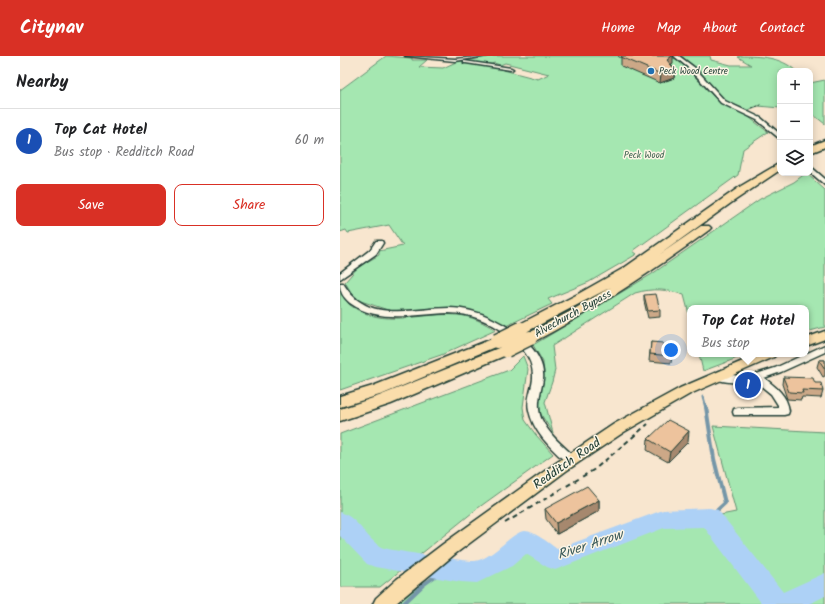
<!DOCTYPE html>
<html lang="en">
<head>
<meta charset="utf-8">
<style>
  :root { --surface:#fff; --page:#f6f6f6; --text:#202124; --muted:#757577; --line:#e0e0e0; --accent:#d93025 }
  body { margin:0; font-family:Kalam,sans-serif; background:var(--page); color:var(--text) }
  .controls { position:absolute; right:12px; top:12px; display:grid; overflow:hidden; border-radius:8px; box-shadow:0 2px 10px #0003 }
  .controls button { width:36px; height:36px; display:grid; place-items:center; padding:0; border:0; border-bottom:1px solid var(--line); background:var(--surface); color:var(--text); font:20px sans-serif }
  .you { position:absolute; left:331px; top:294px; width:14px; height:14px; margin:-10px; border:3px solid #fff; border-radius:50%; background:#1a73e8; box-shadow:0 0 0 6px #1a73e833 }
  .badge { display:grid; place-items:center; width:26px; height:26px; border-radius:50%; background:var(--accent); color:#fff; font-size:13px; font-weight:700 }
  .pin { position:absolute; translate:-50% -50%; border:2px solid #fff; box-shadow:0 1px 4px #0006 }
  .popup { position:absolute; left:347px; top:249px; width:122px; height:52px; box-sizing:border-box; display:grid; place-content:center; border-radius:8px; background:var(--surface); filter:drop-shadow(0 1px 3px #0005); font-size:13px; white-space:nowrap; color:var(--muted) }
  .popup b { font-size:15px; color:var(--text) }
  .popup::after { content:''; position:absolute; left:50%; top:100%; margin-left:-8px; border:8px solid transparent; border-top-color:var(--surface) }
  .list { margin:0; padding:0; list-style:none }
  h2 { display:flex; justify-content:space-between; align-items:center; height:52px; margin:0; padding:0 16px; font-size:17px }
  h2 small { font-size:13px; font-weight:400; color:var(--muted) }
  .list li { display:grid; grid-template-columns:26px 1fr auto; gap:12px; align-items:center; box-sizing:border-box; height:64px; padding:0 16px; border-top:1px solid var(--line) }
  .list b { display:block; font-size:15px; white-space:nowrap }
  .list p { margin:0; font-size:13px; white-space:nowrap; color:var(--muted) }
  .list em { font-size:13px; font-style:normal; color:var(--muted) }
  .actions { display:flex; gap:8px; padding:12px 16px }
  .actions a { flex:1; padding:9px 0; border:1px solid var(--accent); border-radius:8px; text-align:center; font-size:14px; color:var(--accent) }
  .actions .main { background:var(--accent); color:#fff }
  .icon { flex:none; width:22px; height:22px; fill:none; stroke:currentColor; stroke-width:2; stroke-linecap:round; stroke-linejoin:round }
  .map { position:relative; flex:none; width:485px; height:548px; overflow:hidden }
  header { display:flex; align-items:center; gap:24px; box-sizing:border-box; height:56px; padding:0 20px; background:var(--accent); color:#fff }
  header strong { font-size:19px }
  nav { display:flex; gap:22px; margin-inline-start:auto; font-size:14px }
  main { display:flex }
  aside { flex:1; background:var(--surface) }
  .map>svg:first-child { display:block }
  .green { fill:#a5e7b1; stroke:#629272; fill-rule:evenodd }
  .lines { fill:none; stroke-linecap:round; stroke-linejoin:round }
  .stream-far1 { stroke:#7496a8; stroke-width:3 }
  .stream { stroke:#7496a8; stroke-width:4 }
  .river { fill:#add1f6; fill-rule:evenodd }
  .minor-casing { stroke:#1f3d34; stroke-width:3 }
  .major-casing { stroke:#1f3d34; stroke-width:3 }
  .highway-casing { stroke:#1f3d34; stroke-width:3 }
  .path-far1 { stroke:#1f3d34; stroke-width:1; stroke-dasharray:2.5 1.5; stroke-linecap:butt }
  .path { stroke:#1f3d34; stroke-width:2; stroke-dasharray:5 4; stroke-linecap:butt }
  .minor { fill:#fcf5e5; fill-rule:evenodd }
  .major { fill:#faddab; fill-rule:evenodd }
  .highway { fill:#faddab; fill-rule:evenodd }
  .highway-bridge-casing { stroke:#1f3d34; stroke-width:17; stroke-linecap:butt }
  .highway-bridge { stroke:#faddab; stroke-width:14 }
  .wall { fill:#cca887; stroke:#1f3d34 }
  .shaded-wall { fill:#a6886e; stroke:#1f3d34 }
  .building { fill:#edc39d; stroke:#1f3d34 }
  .poi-dot { fill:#1f6fb2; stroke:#fcf5e5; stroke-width:1.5 }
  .labels { text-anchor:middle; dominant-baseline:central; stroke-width:3; stroke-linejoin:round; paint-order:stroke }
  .far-poi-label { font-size:9px; fill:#1f3d34; stroke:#fcf5e5; text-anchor:start }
  .far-park-label { font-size:9px; fill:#3a5f4d; stroke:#fcf5e5 }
  .street-label { font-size:11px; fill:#1f3d34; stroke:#fcf5e5 }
  .near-street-label { font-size:13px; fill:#1f3d34; stroke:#fcf5e5 }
  .near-water-label { font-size:14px; font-style:italic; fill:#3b5b5b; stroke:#fcf5e5 }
</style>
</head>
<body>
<header>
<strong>Citynav</strong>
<nav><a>Home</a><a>Map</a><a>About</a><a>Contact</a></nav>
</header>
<main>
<aside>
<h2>Nearby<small></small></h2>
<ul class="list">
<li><span class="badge" style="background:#1a4fb4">1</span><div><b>Top Cat Hotel</b><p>Bus stop · Redditch Road</p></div><em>60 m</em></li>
</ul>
<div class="actions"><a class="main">Save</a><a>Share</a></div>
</aside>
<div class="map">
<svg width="485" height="548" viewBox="0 0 485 548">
  <rect width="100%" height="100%" fill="#f8e6cf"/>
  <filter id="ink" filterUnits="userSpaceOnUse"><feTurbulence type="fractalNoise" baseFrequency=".025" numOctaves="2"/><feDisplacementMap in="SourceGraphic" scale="8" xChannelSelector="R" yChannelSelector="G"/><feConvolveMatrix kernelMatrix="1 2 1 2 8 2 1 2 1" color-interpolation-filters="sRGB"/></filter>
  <g filter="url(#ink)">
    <!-- green -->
    <g class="green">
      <path d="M46 0 72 2V4H87L79 11 103 12 116 6 154 0H329L340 5 375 42 406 59 428 76 403 93 398 119 293 195 297 198 249 226 208 243 212 248 166 270 151 261 134 256 51 255 15 243 5 226 18 211 39 199V195L63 190 49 169 8 177 6 174 0 176V34ZM154 7 160 9 165 7 209 18 198 23 148 10Z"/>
      <path d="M341 0H370L371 4 391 9H411L398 1 400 0C420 0 441 1 456 15H440V52L418 50 408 54 387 46 373 33 359 14Z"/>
      <path d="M485 24V68L475 60 470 58V27Z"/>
      <path d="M466 117 485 134V271L466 276V252H350V262L344 239C326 233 313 232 295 237L212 290 215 314 212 326 205 346 213 377 200 357 198 345 203 327V306L193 289 312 218 420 143 454 126Z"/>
      <path d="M0 234C2 238 5 244 8 247 10 250 15 252 18 254 50 271 83 256 117 259 132 260 144 267 156 274L101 299 0 334Z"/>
      <path d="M359 298H408L363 315Z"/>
      <path d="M183 300 188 313 183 351 185 364 196 379 213 398 138 452 40 531H0V378L169 314Z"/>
      <path d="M373 370 485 376V548H55L70 536 105 513 137 516 164 503 185 485 215 504 323 463 370 461 396 456Z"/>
    </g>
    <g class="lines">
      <!-- stream-far1 -->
      <path class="stream-far1" d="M363 341 366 352"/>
      <!-- stream -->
      <g class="stream">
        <path d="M366 351 374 403 385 447 370 461"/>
        <path d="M63 548 83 529 105 513"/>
      </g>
      <!-- river -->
      <path class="river" d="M370 452 378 454 443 536 485 517V540L469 548H422L364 471 324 472 215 514 207 511 186 498 172 510 137 527 121 526 35 511 27 508 0 480V456C18 462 25 481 41 491 46 494 124 505 134 505 152 504 172 475 185 475 194 475 210 488 217 493L323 454Z"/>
      <defs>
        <g id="minor">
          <path d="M65 0 115 3 147 0 115 5Z"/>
          <path d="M334 0H339L355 12 385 45 421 62 440 78V83L417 64 381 47 351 14Z"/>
          <path d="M124 5 171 12 173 13 171 14 126 7H124Z"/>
          <path d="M470 110 485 123V129L470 116Z"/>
          <path d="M36 185H42L43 187 36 198 0 223V217L30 194Z"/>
          <path d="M0 227H3C8 235 13 242 22 247 45 262 83 252 109 252 124 252 139 256 153 263 174 273 206 296 203 323 201 337 196 348 201 362 208 378 223 390 235 401L237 404 235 407 231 408 227 407C211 392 193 376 189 354 186 342 193 332 193 321 194 294 163 272 140 263 130 259 119 257 108 257 76 258 38 268 10 247 3 241 0 236 0 227Z"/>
          <path d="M485 289V296L441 316 424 322C436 331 447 339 449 355L448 358 444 359H394L393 356 394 353 398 352 438 351V349L431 338 415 325C407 328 376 327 371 320L376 317 407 321 435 312Z"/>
        </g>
        <g id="major">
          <path d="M485 275V283L466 290V282Z"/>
          <path d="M419 298H436L434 301 350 338 284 376 226 415 115 498 55 548H33L36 542 57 523 103 488 216 407 274 368 340 332Z"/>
        </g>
        <g id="highway">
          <path d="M485 84V91L470 97V90Z"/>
          <path d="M440 107V114L391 147 319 199 361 170H369L371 172 369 174C313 215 256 253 195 285L190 286 185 285 183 282 185 279 231 255 271 231 186 276 181 277 176 276 174 273 176 270 238 238 284 212 401 130Z"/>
          <path d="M157 281 162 282 164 285 162 288 43 338 0 351V340L33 330Z"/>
          <path d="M166 289 171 291 173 294 171 297 51 348 0 365V353L39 340Z"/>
        </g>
      </defs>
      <!-- minor casing -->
      <use href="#minor" class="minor-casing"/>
      <!-- major casing -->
      <use href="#major" class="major-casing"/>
      <!-- highway casing -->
      <use href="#highway" class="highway-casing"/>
      <!-- path-far1 -->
      <g class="path-far1">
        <path d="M278 0 283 4"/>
        <path d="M412 52 421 49"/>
      </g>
      <!-- path -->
      <path class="path" d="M165 467 255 413 308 368"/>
      <!-- minor -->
      <use href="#minor" class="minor"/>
      <!-- major -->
      <use href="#major" class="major"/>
      <!-- highway -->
      <use href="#highway" class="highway"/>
      <defs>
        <g id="highway-bridge">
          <path d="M157 285 181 273"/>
          <path d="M166 294 190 282"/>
        </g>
      </defs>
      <!-- highway-bridge casing -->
      <use href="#highway-bridge" class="highway-bridge-casing"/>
      <!-- highway-bridge -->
      <use href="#highway-bridge" class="highway-bridge"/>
    </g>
    <!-- wall -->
    <g class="wall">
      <path d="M281 1 333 7 331 9 335 14 334 22 320 27 281 10Z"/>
      <path d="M304 239 320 254V261L308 262 304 245Z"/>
      <path d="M311 286 323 290 332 300 331 307 309 305Z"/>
      <path d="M479 304H485V320L483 321 477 311Z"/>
      <path d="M443 321 475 327 483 335 481 342 462 341 461 344 447 343 442 328Z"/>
      <path d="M308 383 348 386 328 406 307 394Z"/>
      <path d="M259 444V455L217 478 206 463 205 453Z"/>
    </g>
    <!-- shaded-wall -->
    <g class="shaded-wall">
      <path d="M332 0H333V7L326 12 327 4Z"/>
      <path d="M335 14 334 22 320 27 321 18Z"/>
      <path d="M349 375 348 386 328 406 330 396Z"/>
      <path d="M259 444V455L217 478 216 467Z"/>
    </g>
    <!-- building -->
    <g class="building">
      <path d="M282 0H332L327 4 335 14 321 18 281 1Z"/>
      <path d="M316 238 320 254 308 255 304 239Z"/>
      <path d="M311 286 323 287V290L332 291V300L310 298Z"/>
      <path d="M479 304H485V313Z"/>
      <path d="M443 321 473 322 475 327H481L483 335 462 334 463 337 449 336Z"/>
      <path d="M328 364 349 375 330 396 308 383Z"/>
      <path d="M247 430 259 444 216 467 205 453Z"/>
    </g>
  </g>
  <!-- markers -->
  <circle class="poi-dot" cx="311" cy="15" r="4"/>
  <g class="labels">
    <!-- far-poi labels -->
    <g class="far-poi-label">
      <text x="319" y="15">Peck Wood Centre</text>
    </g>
    <!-- far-park labels -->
    <g class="far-park-label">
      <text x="304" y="99">Peck Wood</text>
    </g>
    <!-- street labels -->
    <g class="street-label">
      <text transform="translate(233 258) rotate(-29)">Alvechurch Bypass</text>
    </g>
    <!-- near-street labels -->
    <g class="near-street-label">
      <text transform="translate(227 408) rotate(-35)">Redditch Road</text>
    </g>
    <!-- near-water labels -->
    <g class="near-water-label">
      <text transform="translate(250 489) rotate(-18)">River Arrow</text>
    </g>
  </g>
</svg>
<div class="controls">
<button>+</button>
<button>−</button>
<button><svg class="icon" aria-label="layers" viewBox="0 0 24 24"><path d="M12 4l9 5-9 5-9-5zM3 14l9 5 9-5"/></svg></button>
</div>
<div class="you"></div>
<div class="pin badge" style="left:408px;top:329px;background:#1a4fb4">1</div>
<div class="popup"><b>Top Cat Hotel</b>Bus stop</div>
</div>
</main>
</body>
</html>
